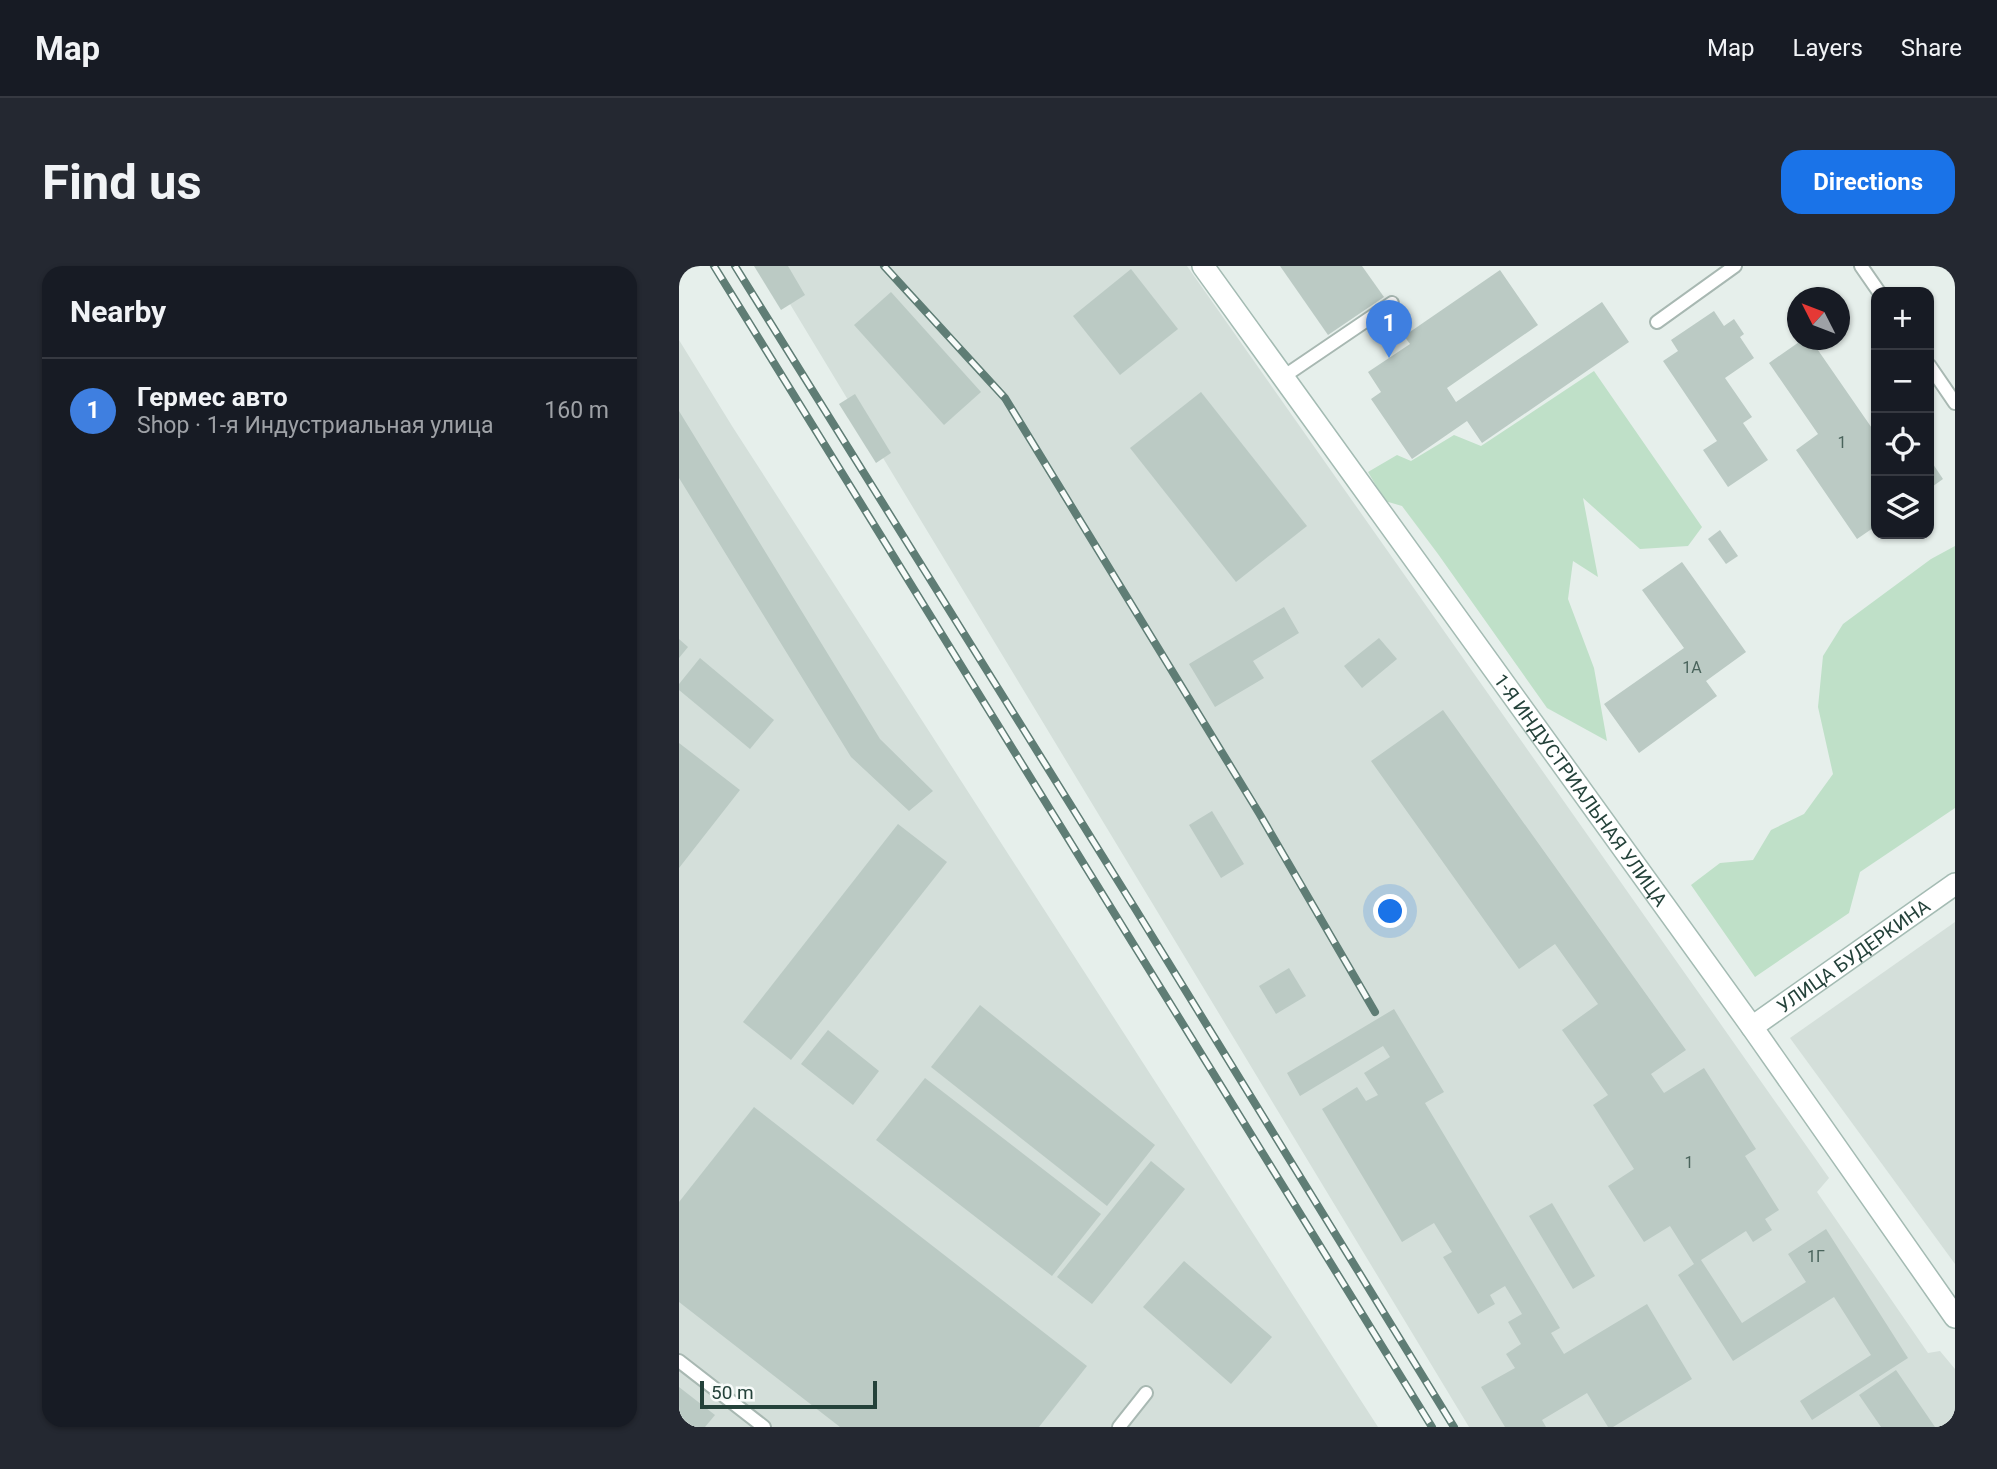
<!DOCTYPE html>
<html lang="en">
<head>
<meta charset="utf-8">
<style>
  :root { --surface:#171b24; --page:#242831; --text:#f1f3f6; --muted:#9ea1a6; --line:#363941; --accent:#1a73e8 }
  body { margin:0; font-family:Roboto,sans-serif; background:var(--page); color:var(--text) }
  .controls { position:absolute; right:21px; top:21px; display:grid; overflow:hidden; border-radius:14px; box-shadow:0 2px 5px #0004 }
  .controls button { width:63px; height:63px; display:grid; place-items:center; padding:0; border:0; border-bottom:2px solid var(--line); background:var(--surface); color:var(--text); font:35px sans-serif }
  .compass { position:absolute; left:1108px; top:21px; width:63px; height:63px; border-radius:50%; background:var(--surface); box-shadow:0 2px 5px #0004; rotate:312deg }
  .scale { position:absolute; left:21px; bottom:18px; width:177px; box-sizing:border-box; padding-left:7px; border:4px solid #24423a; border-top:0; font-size:19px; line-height:24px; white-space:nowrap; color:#24423a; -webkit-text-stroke:5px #f7fbf9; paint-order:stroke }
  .you { position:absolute; left:712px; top:646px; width:24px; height:24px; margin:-18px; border:5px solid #fff; border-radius:50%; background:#1a73e8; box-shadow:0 0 0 10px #1a73e833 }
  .badge { display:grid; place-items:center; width:46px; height:46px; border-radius:50%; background:var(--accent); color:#fff; font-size:23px; font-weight:700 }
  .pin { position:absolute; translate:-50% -58px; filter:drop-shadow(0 2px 4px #0008) }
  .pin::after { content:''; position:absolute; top:37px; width:24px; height:21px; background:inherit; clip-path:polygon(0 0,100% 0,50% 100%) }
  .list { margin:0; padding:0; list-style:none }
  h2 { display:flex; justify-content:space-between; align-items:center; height:91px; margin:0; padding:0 28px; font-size:30px }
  h2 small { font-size:23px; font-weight:400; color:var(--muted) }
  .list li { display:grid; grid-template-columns:46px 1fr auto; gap:21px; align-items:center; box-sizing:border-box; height:105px; padding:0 28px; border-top:2px solid var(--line) }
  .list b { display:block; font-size:26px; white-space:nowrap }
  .list p { margin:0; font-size:23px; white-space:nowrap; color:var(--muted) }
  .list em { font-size:23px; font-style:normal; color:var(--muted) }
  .icon { flex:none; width:38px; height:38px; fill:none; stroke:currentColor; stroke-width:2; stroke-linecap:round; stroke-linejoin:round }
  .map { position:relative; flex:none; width:1276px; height:1161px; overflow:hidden; border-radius:21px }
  header { display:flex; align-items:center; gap:42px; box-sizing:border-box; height:98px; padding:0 35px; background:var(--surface); border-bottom:2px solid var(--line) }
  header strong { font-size:33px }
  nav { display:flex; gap:38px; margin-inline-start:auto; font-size:24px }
  .intro { display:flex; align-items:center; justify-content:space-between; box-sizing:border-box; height:168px; padding:0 42px }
  h1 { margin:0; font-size:49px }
  .button { padding:18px 32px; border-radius:21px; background:var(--accent); color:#fff; font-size:24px; font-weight:700 }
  main { display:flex; gap:42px; padding:0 42px }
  aside { flex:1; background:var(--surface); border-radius:21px; box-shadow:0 2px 5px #0004 }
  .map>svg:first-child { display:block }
  .built { fill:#d4dfda }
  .green { fill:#bfe0c8 }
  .building { fill:#bbcac4 }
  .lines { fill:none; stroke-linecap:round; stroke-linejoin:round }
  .service-casing { stroke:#a8b8b2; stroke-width:16 }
  .secondary-casing { stroke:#a4bbb3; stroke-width:24 }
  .service { stroke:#fff; stroke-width:12 }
  .secondary { stroke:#fff; stroke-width:21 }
  .rail-casing { stroke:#5f7d75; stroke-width:8 }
  .rail { stroke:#f7fbf9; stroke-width:5; stroke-dasharray:16; stroke-linecap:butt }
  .labels { text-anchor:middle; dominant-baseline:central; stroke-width:5; stroke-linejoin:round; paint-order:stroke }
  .number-label { font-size:16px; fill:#4a645c }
  .street-label { font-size:19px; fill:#24423a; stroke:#f7fbf9 }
</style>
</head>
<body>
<header>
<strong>Map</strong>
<nav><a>Map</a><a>Layers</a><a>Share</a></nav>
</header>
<div class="intro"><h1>Find us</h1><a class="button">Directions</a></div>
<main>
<aside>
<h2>Nearby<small></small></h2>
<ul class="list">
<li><span class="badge" style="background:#3f7fe0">1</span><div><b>Гермес авто</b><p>Shop · 1-я Индустриальная улица</p></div><em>160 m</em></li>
</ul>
</aside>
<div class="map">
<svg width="1276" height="1161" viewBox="0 0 1276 1161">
  <rect width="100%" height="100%" fill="#e6efeb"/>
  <!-- built -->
  <g class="built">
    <path d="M88 0H508L1150 912 1138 926 1249 1087 1261 1085 1276 1103V1161H790Z"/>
    <path d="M0 74 53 160 699 1161H0Z"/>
    <path d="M1276 656V998L1111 772Z"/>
  </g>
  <!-- green -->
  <g class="green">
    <path d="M915 105 1023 261 1009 280 961 283 904 232 919 311 894 295 889 333 915 402 928 475 868 442 759 288 723 240 706 235 689 206 718 189 732 195 775 169 802 180Z"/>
    <path d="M1276 280V542L1181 606 1170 647 1076 711 1012 619 1041 597 1074 594 1092 564 1125 548 1154 508 1139 441 1144 390 1164 358 1252 293Z"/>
  </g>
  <!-- building -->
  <g class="building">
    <path d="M75 0H109L126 29 102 44Z"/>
    <path d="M601 0H683L705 31 649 69Z"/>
    <path d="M452 3 499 63 441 109 394 50Z"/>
    <path d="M821 4 859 59 768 122 777 136 923 36 950 76 803 177 788 155 733 193 692 133 702 126 689 106 731 78 725 70Z"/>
    <path d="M212 26 302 126 265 159 175 59Z"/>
    <path d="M1035 45 1045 60 1055 53 1065 68 1061 71 1075 92 1046 112 1073 151 1064 157 1089 194 1049 221 1024 184 1038 175 984 95 999 85 992 74Z"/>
    <path d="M1123 74H1132L1197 168V260L1178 273 1117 184 1139 168 1090 97Z"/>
    <path d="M522 126 628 260 557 316 451 182Z"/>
    <path d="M176 128 212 187 197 197 160 138Z"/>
    <path d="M0 145 201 473 254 525 230 545 172 491 0 212Z"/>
    <path d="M1250 192 1264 213 1250 223Z"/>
    <path d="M1041 264 1059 290 1047 298 1029 273Z"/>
    <path d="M1003 296 1067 386 1027 415 1038 430 960 487 925 438 1005 382 963 324Z"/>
    <path d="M605 341 620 367 574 395 585 412 536 441 510 398Z"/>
    <path d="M700 372 718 393 683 422 665 400Z"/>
    <path d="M0 373 9 381 0 392Z"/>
    <path d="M21 392 95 454 71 483 0 424V418Z"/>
    <path d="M764 444 1007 784 972 808 985 827 1025 802 1077 883 1066 890 1100 944 1086 953 1093 964 1074 976 1067 965 1022 994 1063 1057 1127 1016 1109 988 1147 963 1229 1092 1133 1154 1121 1135 1192 1089 1155 1031 1054 1095 999 1009 1015 998 991 960 965 976 929 920 955 903 914 839 929 829 883 764 919 738 876 678 840 703 692 495Z"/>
    <path d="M0 477 61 524 0 602Z"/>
    <path d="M533 545 565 598 542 612 510 559Z"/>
    <path d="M219 558 268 596 112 794 64 756Z"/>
    <path d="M610 702 627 730 597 748 580 720Z"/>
    <path d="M301 739 476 879 428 940 252 801Z"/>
    <path d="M715 743 765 826 746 837 881 1062 872 1067 885 1088 968 1038 1013 1113 934 1161H929L908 1127 863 1154 867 1161H826L802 1121 836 1102 827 1088 842 1078 829 1056 843 1048 826 1020 811 1029 816 1038 799 1048 764 991 773 986 755 957 723 976 643 843 678 821 687 835 699 829 685 807 711 791 704 780 621 830 608 807Z"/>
    <path d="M149 764 200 805 174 839 122 798Z"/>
    <path d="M246 812 422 948 373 1010 197 874Z"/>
    <path d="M75 841 408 1100 360 1161H161L0 1036V936Z"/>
    <path d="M472 895 506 923 413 1038 378 1011Z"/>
    <path d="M873 937 916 1010 894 1023 850 950Z"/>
    <path d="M505 995 593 1071 552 1118 464 1041Z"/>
    <path d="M1217 1104 1256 1161H1202L1180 1129Z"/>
    <path d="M0 1121 36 1149 26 1161H0Z"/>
  </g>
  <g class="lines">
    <defs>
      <g id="service">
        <path d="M1182 0 1200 26"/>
        <path d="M978 56 1056 0"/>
        <path d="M1250 99 1276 137"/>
        <path d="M604 111 713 37"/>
        <path d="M0 1095 85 1161"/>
        <path d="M440 1161 467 1127"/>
      </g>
      <g id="secondary">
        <path id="s1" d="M524 0 1073 761 1276 1051"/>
        <path id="s2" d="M1073 761 1276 618"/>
      </g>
    </defs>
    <!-- service casing -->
    <use href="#service" class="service-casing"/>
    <!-- secondary casing -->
    <use href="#secondary" class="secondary-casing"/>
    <!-- service -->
    <use href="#service" class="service"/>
    <!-- secondary -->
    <use href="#secondary" class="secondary"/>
    <defs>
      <g id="rail">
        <path d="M35 0 753 1161"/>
        <path d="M56 0 457 644 775 1161"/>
        <path d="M205 0 326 132 580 547 696 746"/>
      </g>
    </defs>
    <!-- rail casing -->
    <use href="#rail" class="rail-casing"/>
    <!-- rail -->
    <use href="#rail" class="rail"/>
  </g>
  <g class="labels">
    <!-- number labels -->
    <g class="number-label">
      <text x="1163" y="176">1</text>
      <text x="1013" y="401">1А</text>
      <text x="1010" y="896">1</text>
      <text x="1137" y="990">1Г</text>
    </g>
    <!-- street labels -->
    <g class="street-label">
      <text stroke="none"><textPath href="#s1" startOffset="646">1-Я ИНДУСТРИАЛЬНАЯ УЛИЦА</textPath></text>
      <text stroke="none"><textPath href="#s2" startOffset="124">УЛИЦА БУДЕРКИНА</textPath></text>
    </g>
  </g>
</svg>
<div class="controls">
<button>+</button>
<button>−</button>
<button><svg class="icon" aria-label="locate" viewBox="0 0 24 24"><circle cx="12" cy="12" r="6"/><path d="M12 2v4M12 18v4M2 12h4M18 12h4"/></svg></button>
<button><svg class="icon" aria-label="layers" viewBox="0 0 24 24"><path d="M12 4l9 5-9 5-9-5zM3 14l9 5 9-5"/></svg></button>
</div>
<svg class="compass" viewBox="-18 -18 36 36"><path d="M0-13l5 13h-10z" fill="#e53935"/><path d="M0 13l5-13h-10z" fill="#9ea1a6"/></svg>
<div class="scale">50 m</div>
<div class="you"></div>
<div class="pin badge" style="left:710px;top:92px;background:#3f7fe0">1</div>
</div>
</main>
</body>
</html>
